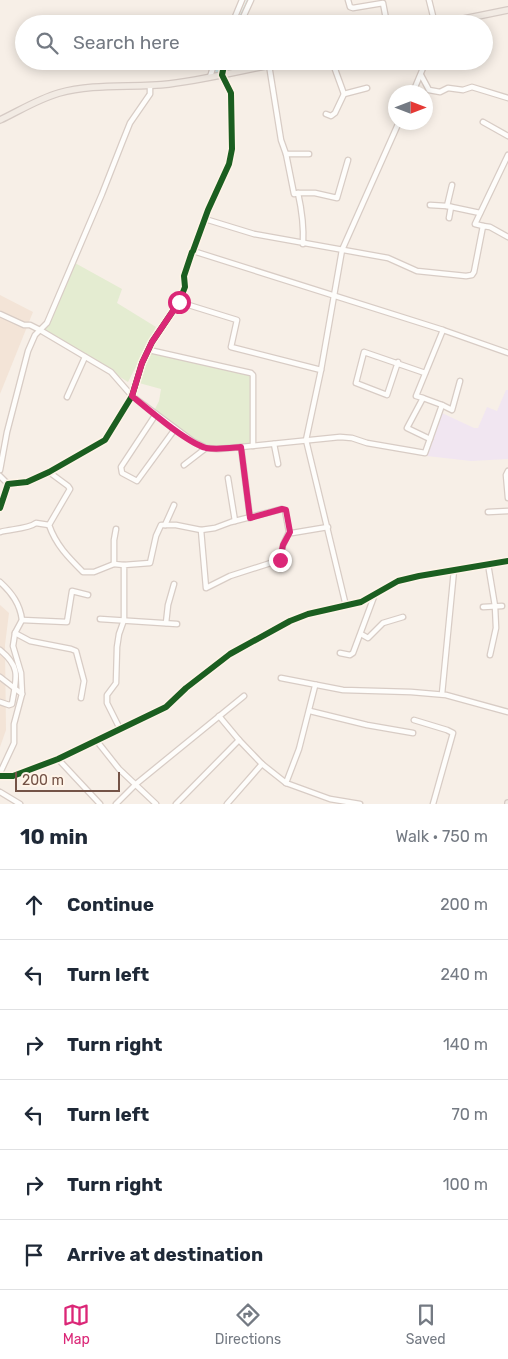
<!DOCTYPE html>
<html lang="en">
<head>
<meta charset="utf-8">
<style>
  :root { --surface:#fff; --page:#f2f2f3; --text:#1f2937; --muted:#747a83; --line:#e0e1e3; --accent:#db2777 }
  body { margin:0; font-family:Rubik,sans-serif; background:var(--page); color:var(--text) }
  .compass { position:absolute; left:388px; top:85px; width:45px; height:45px; border-radius:50%; background:var(--surface); box-shadow:0 2px 12px #0003; rotate:90deg }
  .scale { position:absolute; left:15px; bottom:12px; width:105px; box-sizing:border-box; padding-left:5px; border:2px solid #745347; border-top:0; font-size:14px; line-height:18px; white-space:nowrap; color:#745347; -webkit-text-stroke:4px #fff4e8; paint-order:stroke }
  .stop { position:absolute; width:15px; height:15px; margin:-11px; border:4px solid #db2777; border-radius:50%; background:#fff }
  .stop.end { background:#db2777; border-color:#fff; box-shadow:0 1px 5px #0008 }
  .list { margin:0; padding:0; list-style:none }
  h2 { display:flex; justify-content:space-between; align-items:center; height:65px; margin:0; padding:0 20px; font-size:21px }
  h2 small { font-size:16px; font-weight:400; color:var(--muted) }
  .list li { display:grid; grid-template-columns:32px 1fr auto; gap:15px; align-items:center; box-sizing:border-box; height:70px; padding:0 20px; border-top:1px solid var(--line) }
  .list b { display:block; font-size:19px; white-space:nowrap }
  .list em { font-size:16px; font-style:normal; color:var(--muted) }
  .icon { flex:none; width:28px; height:28px; fill:none; stroke:currentColor; stroke-width:2; stroke-linecap:round; stroke-linejoin:round }
  .map { position:relative; flex:none; width:508px; height:804px; overflow:hidden }
  .search { position:absolute; background:var(--surface); box-shadow:0 2px 12px #0003; left:15px; right:15px; top:15px; height:55px; display:flex; align-items:center; gap:12px; box-sizing:border-box; padding:0 18px; border-radius:28px; color:var(--muted); font-size:19px }
  .sheet { height:485px; background:var(--surface) }
  nav { display:flex; justify-content:space-around; align-items:center; box-sizing:border-box; height:70px; border-top:1px solid var(--line); background:var(--surface); font-size:14px; color:var(--muted) }
  nav a { display:grid; justify-items:center; gap:2px }
  nav .on { color:var(--accent) }
  .map>svg:first-child { display:block }
  .residential { fill:#f3e4d7 }
  .education { fill:#f1e6f1 }
  .green { fill:#e4ecd1 }
  .lines { fill:none; stroke-linecap:round; stroke-linejoin:round }
  .canal { stroke:#c9e7e6; stroke-width:4 }
  .minor-casing { stroke:#d8ccc5; stroke-width:7 }
  .major-casing { stroke:#d5cac4; stroke-width:8 }
  .minor { stroke:#fefdfb; stroke-width:4.5 }
  .major { stroke:#f2ebe4; stroke-width:5.5 }
  .cycleway-casing { stroke:#fff4e8; stroke-width:9 }
  .cycleway { stroke:#1b5e20; stroke-width:6 }
  .route { stroke:#db2777; stroke-width:6 }
</style>
</head>
<body>
<div class="map">
<svg width="508" height="804" viewBox="0 0 508 804">
  <rect width="100%" height="100%" fill="#f7efe7"/>
  <!-- residential -->
  <g class="residential">
    <path d="M0 295 33 312 0 394Z"/>
    <path d="M0 605 9 613 5 645 6 730 0 747Z"/>
  </g>
  <!-- education -->
  <path class="education" d="M506 390H508V459L471 461 427 456 442 413 474 428H478L487 407 497 411Z"/>
  <!-- green -->
  <g class="green">
    <path d="M75 263 122 289 117 303 156 327 128 382 45 330Z"/>
    <path d="M150 352 252 375V444C237 446 220 448 205 445 189 442 167 421 154 411L159 401 161 389 139 383Z"/>
  </g>
  <g class="lines">
    <!-- canal -->
    <g class="canal">
      <path d="M238 24 249 0"/>
      <path d="M217 73 220 61"/>
    </g>
    <defs>
      <g id="minor">
        <path d="M348 0 350 7 353 8 383 3 387 24"/>
        <path d="M429 0 435 24"/>
        <path d="M232 24 242 0"/>
        <path d="M240 24 251 0"/>
        <path d="M332 61 344 94 367 88"/>
        <path d="M269 65 281 140 286 154"/>
        <path d="M421 75 429 90 440 92 448 88 463 90 472 87 508 98"/>
        <path d="M210 77 215 61"/>
        <path d="M413 92 426 61"/>
        <path d="M326 114 331 116 335 113 344 94"/>
        <path d="M483 122 508 136"/>
        <path d="M298 193H315L337 198 348 160"/>
        <path d="M430 205 447 206 480 213"/>
        <path d="M447 206 452 185"/>
        <path d="M449 218 451 207"/>
        <path d="M205 219 254 234 388 258 417 271 466 276 472 275 474 272 483 226 490 227 508 237"/>
        <path d="M483 226 475 224 508 155"/>
        <path d="M303 244C304 226 302 211 298 193L294 194 286 154H309"/>
        <path d="M193 251 443 330 508 353"/>
        <path d="M179 302 237 320 231 347 321 370"/>
        <path d="M0 314 24 325H30L40 330 111 372 132 396 194 442 206 448 218 449 241 447 340 437 352 438 367 443 425 453 442 405 423 398"/>
        <path d="M149 350 251 373 253 375V446"/>
        <path d="M398 362 387 395 356 383 364 352 425 373"/>
        <path d="M67 397 85 357"/>
        <path d="M442 405 452 410 460 381"/>
        <path d="M156 414 121 467 122 473 137 481 175 429"/>
        <path d="M430 439 407 428 423 398 416 396 443 330"/>
        <path d="M274 444 278 464"/>
        <path d="M241 447 250 518"/>
        <path d="M184 465 206 448"/>
        <path d="M0 470 7 432 28 351 35 335 47 323 102 194 122 143 130 123 150 94V86"/>
        <path d="M508 471 506 475 508 498"/>
        <path d="M49 472 68 486 70 489 49 525C56 545 68 557 83 572H94L114 564"/>
        <path d="M0 476 8 484"/>
        <path d="M228 478 235 521"/>
        <path d="M0 508 8 484 27 482 49 472 105 440 132 396 142 363 152 342 179 302 185 287 184 276 192 252 193 251 208 210 229 164 232 149 231 93 222 75 225 61"/>
        <path d="M488 512 508 511"/>
        <path d="M165 525 174 505"/>
        <path d="M116 529 114 540V564L124 565"/>
        <path d="M201 530 206 588 230 576 280 560 283 545 289 532"/>
        <path d="M0 532C11 529 28 529 36 523L49 525"/>
        <path d="M488 564 495 606 496 628 490 655"/>
        <path d="M0 582C12 593 20 604 22 620L15 633 13 646 21 673 22 694 14 724V743L0 773"/>
        <path d="M346 606 306 440 321 370 342 250 399 122"/>
        <path d="M483 607 502 606"/>
        <path d="M100 619 177 624"/>
        <path d="M22 620 67 622 72 591 88 595"/>
        <path d="M166 623 168 605 174 584"/>
        <path d="M15 633 30 641 71 649 76 651 84 681 81 698"/>
        <path d="M361 634 368 638 383 623 403 617"/>
        <path d="M0 650C22 668 16 678 12 704L9 705 0 702"/>
        <path d="M340 653 350 655 353 653 375 594"/>
        <path d="M0 677 22 694"/>
        <path d="M281 678 343 690 411 692 446 695 508 712"/>
        <path d="M316 685 315 686 299 749 286 783 330 799 360 804"/>
        <path d="M442 694 454 570"/>
        <path d="M310 711 367 725 413 733"/>
        <path d="M414 720 447 730 453 733 433 804"/>
        <path d="M120 729 107 703V695L116 683 117 647 119 634 124 620V565L150 563 156 536 161 525H176L201 530 215 528 231 522 282 509 285 510 289 532 292 533 328 527"/>
        <path d="M96 740 119 769 156 804"/>
        <path d="M239 740 262 764 286 783"/>
        <path d="M58 759 100 804"/>
        <path d="M0 776H13L58 759 166 707 186 688 230 654 290 621 308 614 361 602 398 581 419 576 508 561"/>
        <path d="M0 792 20 804"/>
        <path d="M116 804 136 784 244 696"/>
        <path d="M176 804 239 740 219 716"/>
        <path d="M227 804 262 764"/>
      </g>
      <g id="major">
        <path d="M439 24 508 10"/>
        <path d="M0 120C19 111 38 99 59 93 94 83 133 88 169 84 209 79 249 69 289 61"/>
        <path d="M508 804V803"/>
      </g>
    </defs>
    <!-- minor casing -->
    <use href="#minor" class="minor-casing"/>
    <!-- major casing -->
    <use href="#major" class="major-casing"/>
    <!-- minor -->
    <use href="#minor" class="minor"/>
    <!-- major -->
    <use href="#major" class="major"/>
    <defs>
      <g id="cycleway">
        <path d="M0 508 8 484 27 482 49 472 105 440 132 396 142 363 152 342 179 302 185 287 184 276 192 252 193 251 208 210 229 164 232 149 231 93 222 75 225 61"/>
        <path d="M0 776H13L58 759 166 707 186 688 230 654 290 621 308 614 361 602 398 581 419 576 508 561"/>
      </g>
    </defs>
    <!-- cycleway casing -->
    <use href="#cycleway" class="cycleway-casing"/>
    <!-- cycleway -->
    <use href="#cycleway" class="cycleway"/>
  </g>
  <g class="lines">
    <!-- route -->
    <path class="route" d="M179 302 152 342 142 363 132 396C149 410 186 442 206 448 217 450 230 448 241 447L250 518 282 509 286 510 290 532 283 545 280 560"/>
  </g>
</svg>
<svg class="compass" viewBox="-18 -18 36 36"><path d="M0-13l5 13h-10z" fill="#e53935"/><path d="M0 13l5-13h-10z" fill="#747a83"/></svg>
<div class="scale">200 m</div>
<div class="stop" style="left:179px;top:302px"></div>
<div class="stop end" style="left:280px;top:560px"></div>
<div class="search"><svg class="icon" aria-label="search" viewBox="0 0 24 24"><circle cx="10" cy="10" r="6"/><path d="M15 15l6 6"/></svg>Search here</div>
</div>
<section class="sheet">
<h2>10 min<small>Walk · 750 m</small></h2>
<ul class="list">
<li><svg class="icon" aria-label="ahead" viewBox="0 0 24 24"><path d="M12 20V5M6 11l6-6 6 6"/></svg><div><b>Continue</b></div><em>200 m</em></li>
<li><svg class="icon" aria-label="left" viewBox="0 0 24 24"><path d="M17 20v-9H6M10 6l-5 5 5 5"/></svg><div><b>Turn left</b></div><em>240 m</em></li>
<li><svg class="icon" aria-label="right" viewBox="0 0 24 24"><path d="M7 20v-9h11M14 6l5 5-5 5"/></svg><div><b>Turn right</b></div><em>140 m</em></li>
<li><svg class="icon" aria-label="left" viewBox="0 0 24 24"><path d="M17 20v-9H6M10 6l-5 5 5 5"/></svg><div><b>Turn left</b></div><em>70 m</em></li>
<li><svg class="icon" aria-label="right" viewBox="0 0 24 24"><path d="M7 20v-9h11M14 6l5 5-5 5"/></svg><div><b>Turn right</b></div><em>100 m</em></li>
<li><svg class="icon" aria-label="arrive" viewBox="0 0 24 24"><path d="M6 21V4h12l-3 4 3 4H6"/></svg><div><b>Arrive at destination</b></div></li>
</ul>
</section>
<nav>
<a class="on"><svg class="icon" aria-label="map" viewBox="0 0 24 24"><path d="M3 6l6-2 6 2 6-2v14l-6 2-6-2-6 2zM9 4v14M15 6v14"/></svg>Map</a>
<a><svg class="icon" aria-label="directions" viewBox="0 0 24 24"><path d="M12 3l9 9-9 9-9-9zM9 14v-3h6M13 9l2 2-2 2"/></svg>Directions</a>
<a><svg class="icon" aria-label="saved" viewBox="0 0 24 24"><path d="M7 4h10v16l-5-4-5 4z"/></svg>Saved</a>
</nav>
</body>
</html>
